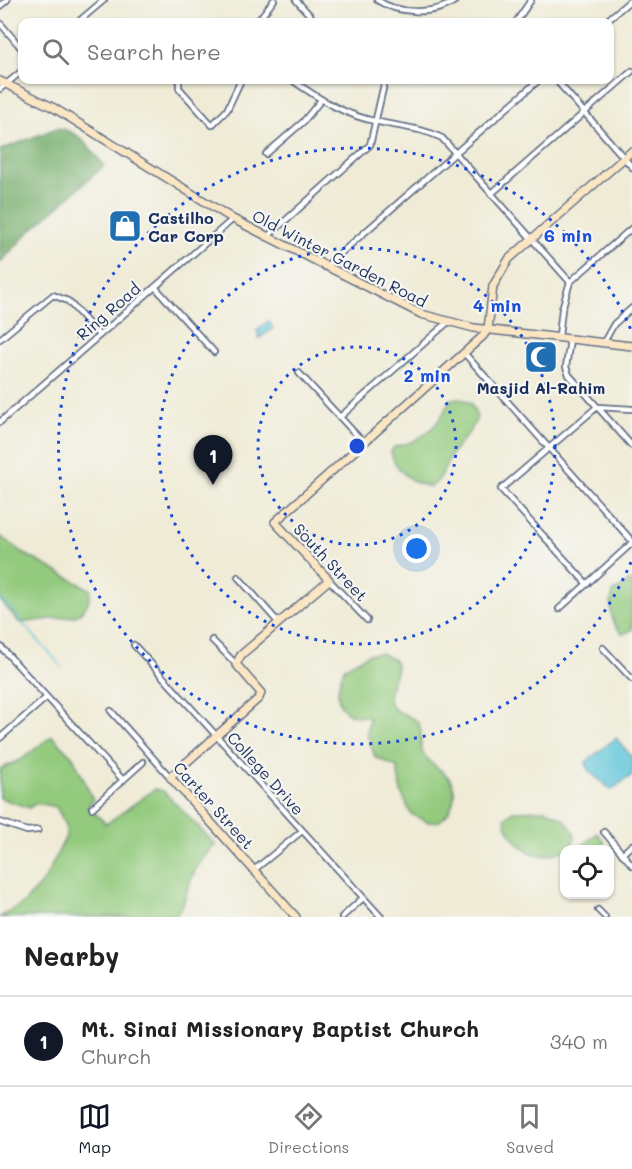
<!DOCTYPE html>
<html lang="en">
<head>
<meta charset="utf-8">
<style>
  :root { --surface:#fff; --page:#f6f6f6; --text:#222; --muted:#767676; --line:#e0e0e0; --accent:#111827 }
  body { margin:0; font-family:Mali,sans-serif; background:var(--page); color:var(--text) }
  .controls { position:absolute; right:18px; bottom:18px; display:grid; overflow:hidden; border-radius:12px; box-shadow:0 2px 4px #0004 }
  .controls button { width:54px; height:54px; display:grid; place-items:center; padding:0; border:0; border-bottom:2px solid var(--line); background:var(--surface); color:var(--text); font:30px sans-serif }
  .you { position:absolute; left:417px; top:549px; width:21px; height:21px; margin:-15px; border:4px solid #fff; border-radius:50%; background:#1a73e8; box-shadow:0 0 0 9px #1a73e833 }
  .badge { display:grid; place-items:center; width:39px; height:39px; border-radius:50%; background:var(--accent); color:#fff; font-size:20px; font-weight:700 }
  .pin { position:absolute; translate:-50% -50px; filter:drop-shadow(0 2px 3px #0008) }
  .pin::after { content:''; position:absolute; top:32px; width:21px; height:18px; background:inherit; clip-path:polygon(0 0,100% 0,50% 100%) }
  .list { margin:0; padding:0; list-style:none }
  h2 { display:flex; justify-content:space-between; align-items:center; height:78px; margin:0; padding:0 24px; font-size:26px }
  h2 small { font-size:20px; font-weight:400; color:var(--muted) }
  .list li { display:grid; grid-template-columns:39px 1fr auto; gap:18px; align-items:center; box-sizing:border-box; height:90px; padding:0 24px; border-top:2px solid var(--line) }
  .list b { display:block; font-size:22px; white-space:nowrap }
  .list p { margin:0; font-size:20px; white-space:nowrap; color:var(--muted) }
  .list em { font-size:20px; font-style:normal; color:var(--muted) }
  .icon { flex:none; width:33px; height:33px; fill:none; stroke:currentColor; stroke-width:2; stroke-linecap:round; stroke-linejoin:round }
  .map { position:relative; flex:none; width:632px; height:917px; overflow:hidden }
  .search { position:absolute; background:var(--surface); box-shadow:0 2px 4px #0004; left:18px; right:18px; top:18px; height:66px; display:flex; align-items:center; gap:15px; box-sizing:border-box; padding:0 21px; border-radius:12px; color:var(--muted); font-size:22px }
  .sheet { height:168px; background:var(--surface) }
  nav { display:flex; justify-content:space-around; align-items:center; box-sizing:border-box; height:84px; border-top:2px solid var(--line); background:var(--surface); font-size:16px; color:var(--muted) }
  nav a { display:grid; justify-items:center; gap:3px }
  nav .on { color:var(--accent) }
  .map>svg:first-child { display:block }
  .green { fill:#93ca7d; stroke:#577c6e; stroke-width:1.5 }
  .forest { fill:#76ae6c; stroke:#486e65; stroke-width:1.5 }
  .water { fill:#5cc4d9; stroke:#3c7a9c; stroke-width:1.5 }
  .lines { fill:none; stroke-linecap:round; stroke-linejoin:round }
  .stream { stroke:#5cc4d9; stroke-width:1.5 }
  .street-casing { stroke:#657188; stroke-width:8 }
  .secondary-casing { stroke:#657188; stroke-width:10 }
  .street { stroke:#fff; stroke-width:4.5 }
  .secondary { stroke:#fbe6c4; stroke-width:7 }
  .ring { fill:none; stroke:#1d4ed8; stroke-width:3; stroke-dasharray:3 6 }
  .labels { text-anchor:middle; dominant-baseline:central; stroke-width:4.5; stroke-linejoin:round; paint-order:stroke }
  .poi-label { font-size:16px; font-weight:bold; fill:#1b2f5e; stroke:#f6f6f2; text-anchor:start }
  .street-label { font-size:16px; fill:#1b2f5e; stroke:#f6f6f2 }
  .centre { fill:#1d4ed8; stroke:#f6f6f2; stroke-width:3 }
  .ring-label { font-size:18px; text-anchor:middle; font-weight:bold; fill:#1d4ed8; stroke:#f6f6f2; stroke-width:4.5; stroke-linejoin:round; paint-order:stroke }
</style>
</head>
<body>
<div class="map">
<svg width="632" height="917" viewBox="0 0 632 917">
  <rect width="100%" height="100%" fill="#f6f6f2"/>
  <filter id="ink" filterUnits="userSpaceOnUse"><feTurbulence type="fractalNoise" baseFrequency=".0167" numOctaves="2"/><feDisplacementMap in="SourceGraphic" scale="12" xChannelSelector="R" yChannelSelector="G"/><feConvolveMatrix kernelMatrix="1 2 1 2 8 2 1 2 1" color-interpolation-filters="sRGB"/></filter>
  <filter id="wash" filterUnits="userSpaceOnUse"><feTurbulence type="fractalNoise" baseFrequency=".008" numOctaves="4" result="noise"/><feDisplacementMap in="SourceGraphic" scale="24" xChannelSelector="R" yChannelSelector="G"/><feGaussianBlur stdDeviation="1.35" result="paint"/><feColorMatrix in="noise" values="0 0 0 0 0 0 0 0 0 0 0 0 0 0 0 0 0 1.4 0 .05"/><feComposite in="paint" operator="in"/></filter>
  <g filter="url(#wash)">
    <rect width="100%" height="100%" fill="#efebd6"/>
    <!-- green -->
    <g class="green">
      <path d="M450 399 460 398 471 403 477 417C472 432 462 440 453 452 444 464 444 480 430 487 413 484 394 470 391 452L394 447C422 442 440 426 450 399Z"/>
      <path d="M0 536 23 553 91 590C89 602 87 609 75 616L20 623 0 600Z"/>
      <path d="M632 580V630L623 634C610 624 609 607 613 592Z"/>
      <path d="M381 653 394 660 397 667C395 678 386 693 390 703 393 713 409 714 416 721 425 729 418 742 422 751 431 771 457 771 454 798 452 808 448 815 440 821L428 822 411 814 401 792 397 767 375 757 367 734 369 718C362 714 357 718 350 714 332 705 338 681 345 667L369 654Z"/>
      <path d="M52 736 73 757 93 800 88 806 106 824 155 789 163 791 216 845C206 853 196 867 191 879 185 894 186 905 174 917H0L24 903 45 879 66 836V825L56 807 37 803 29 808 0 798V769L22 759Z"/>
      <path d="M546 810C559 815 570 821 575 836L571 848C564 850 556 854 548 855 528 858 507 837 505 818L513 811Z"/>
      <path d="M597 833 605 843 598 849H579Z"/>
    </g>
    <!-- forest -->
    <path class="forest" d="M57 128C79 130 92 150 104 166L29 232 0 263V150Z"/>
    <!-- water -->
    <g class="water">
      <path d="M269 321 273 329 259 338 257 330Z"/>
      <path d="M616 738 632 757V775L611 790 589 771 586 762Z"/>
    </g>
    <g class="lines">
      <!-- stream -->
      <path class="stream" d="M0 598 62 667"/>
    </g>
  </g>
  <g filter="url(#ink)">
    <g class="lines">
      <defs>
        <g id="street">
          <path d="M296 0 316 22"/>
          <path d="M377 0C398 14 435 16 456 0"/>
          <path d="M0 6 7 0"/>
          <path d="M78 22 104 0"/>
          <path d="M257 22 274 0"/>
          <path d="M516 22 531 0"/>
          <path d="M605 22 631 0"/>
          <path d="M0 23 22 49"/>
          <path d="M179 80V88L212 125 227 110 241 80"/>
          <path d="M292 80C319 99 346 116 379 122 401 127 422 128 442 138L570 282"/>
          <path d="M556 80 632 167"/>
          <path d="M0 89 22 71"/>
          <path d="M266 154 303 122 321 100"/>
          <path d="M491 194 632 71"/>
          <path d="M267 237 370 145 385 80"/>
          <path d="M325 267 539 80"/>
          <path d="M155 287 214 352"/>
          <path d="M559 336 562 309 570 282 632 228"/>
          <path d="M0 339 53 295 68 301 99 335"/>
          <path d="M570 339 566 367 569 375 632 446"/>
          <path d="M604 342 614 324 632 308"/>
          <path d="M465 354 632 541"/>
          <path d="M299 373 363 442"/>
          <path d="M340 417 447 323"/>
          <path d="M0 422 233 219"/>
          <path d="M238 577 278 622"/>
          <path d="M329 580 367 620"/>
          <path d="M587 584 501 489 597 407 632 409"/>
          <path d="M559 609 632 543"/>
          <path d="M212 640 236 664"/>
          <path d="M134 645 381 917"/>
          <path d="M0 646 123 780"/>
          <path d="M603 648 632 679"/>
          <path d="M111 711 170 777"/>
          <path d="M0 738 46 698"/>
          <path d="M92 808 143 762"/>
          <path d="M0 822 27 831 38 830"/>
          <path d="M604 832 632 865"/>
          <path d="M622 854 632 845"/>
          <path d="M254 870 302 831"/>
          <path d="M598 910 605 917"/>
          <path d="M342 917 363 898"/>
        </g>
        <g id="secondary">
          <path d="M0 81 54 108 233 219 421 314 474 328 632 346"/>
          <path d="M296 917 170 777 259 698 261 693 236 664 241 655 329 580 275 522 483 336 488 329 493 286 509 259 632 151"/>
        </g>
      </defs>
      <!-- street casing -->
      <use href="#street" class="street-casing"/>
      <!-- secondary casing -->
      <use href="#secondary" class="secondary-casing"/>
      <!-- street -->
      <use href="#street" class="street"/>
      <!-- secondary -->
      <use href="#secondary" class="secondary"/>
    </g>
  </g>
  <!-- distance rings -->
  <g class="ring">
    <circle cx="357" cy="446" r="99"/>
    <circle cx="357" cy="446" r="198"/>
    <path d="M631 562A298 298 0 1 1 631 330"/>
  </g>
  <!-- icons -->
  <defs>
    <symbol id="shop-square" viewBox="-11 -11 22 22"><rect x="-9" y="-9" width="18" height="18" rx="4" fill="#1f6fb2" stroke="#f6f6f2"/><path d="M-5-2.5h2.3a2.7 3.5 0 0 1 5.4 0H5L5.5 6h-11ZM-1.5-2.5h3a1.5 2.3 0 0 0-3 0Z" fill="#fff"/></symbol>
    <symbol id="mosque-square" viewBox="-11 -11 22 22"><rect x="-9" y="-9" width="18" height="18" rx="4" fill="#1f6fb2" stroke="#f6f6f2"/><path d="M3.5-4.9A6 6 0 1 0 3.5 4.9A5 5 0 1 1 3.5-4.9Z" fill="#fff"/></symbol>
  </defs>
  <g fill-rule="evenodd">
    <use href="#shop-square" x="106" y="207" width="38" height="38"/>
    <use href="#mosque-square" x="522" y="338" width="38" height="38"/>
  </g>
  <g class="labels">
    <!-- poi labels -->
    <g class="poi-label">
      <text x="148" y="217">Castilho<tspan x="148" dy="18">Car Corp</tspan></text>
      <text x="541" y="387" text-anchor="middle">Masjid Al-Rahim</text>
    </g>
    <!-- street labels -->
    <g class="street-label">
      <text transform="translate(340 258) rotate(27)">Old Winter Garden Road</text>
      <text transform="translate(108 311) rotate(-41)">Ring Road</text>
      <text transform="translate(331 562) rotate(47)">South Street</text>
      <text transform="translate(266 773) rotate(48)">College Drive</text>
      <text transform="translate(214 805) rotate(48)">Carter Street</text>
    </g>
  </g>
  <circle cx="357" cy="446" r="9" class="centre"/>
  <g class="ring-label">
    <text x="568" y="242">6 min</text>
    <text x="497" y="312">4 min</text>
    <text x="427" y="382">2 min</text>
  </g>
</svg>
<div class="controls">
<button><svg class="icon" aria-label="locate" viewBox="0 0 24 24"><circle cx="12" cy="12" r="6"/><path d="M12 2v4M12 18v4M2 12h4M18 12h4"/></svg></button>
</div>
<div class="you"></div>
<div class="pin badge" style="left:213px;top:485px">1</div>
<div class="search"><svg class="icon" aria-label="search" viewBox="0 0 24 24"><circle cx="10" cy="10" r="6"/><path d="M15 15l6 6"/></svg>Search here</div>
</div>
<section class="sheet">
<h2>Nearby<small></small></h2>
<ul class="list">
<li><span class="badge">1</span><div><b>Mt. Sinai Missionary Baptist Church</b><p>Church</p></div><em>340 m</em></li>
</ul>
</section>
<nav>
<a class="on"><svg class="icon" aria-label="map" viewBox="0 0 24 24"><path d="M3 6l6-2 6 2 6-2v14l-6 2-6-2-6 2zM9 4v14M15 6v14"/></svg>Map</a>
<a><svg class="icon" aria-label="directions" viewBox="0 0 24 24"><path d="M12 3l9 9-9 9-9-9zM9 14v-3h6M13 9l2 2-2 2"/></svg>Directions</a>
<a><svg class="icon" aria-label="saved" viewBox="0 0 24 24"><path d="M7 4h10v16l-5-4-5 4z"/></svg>Saved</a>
</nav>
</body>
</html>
